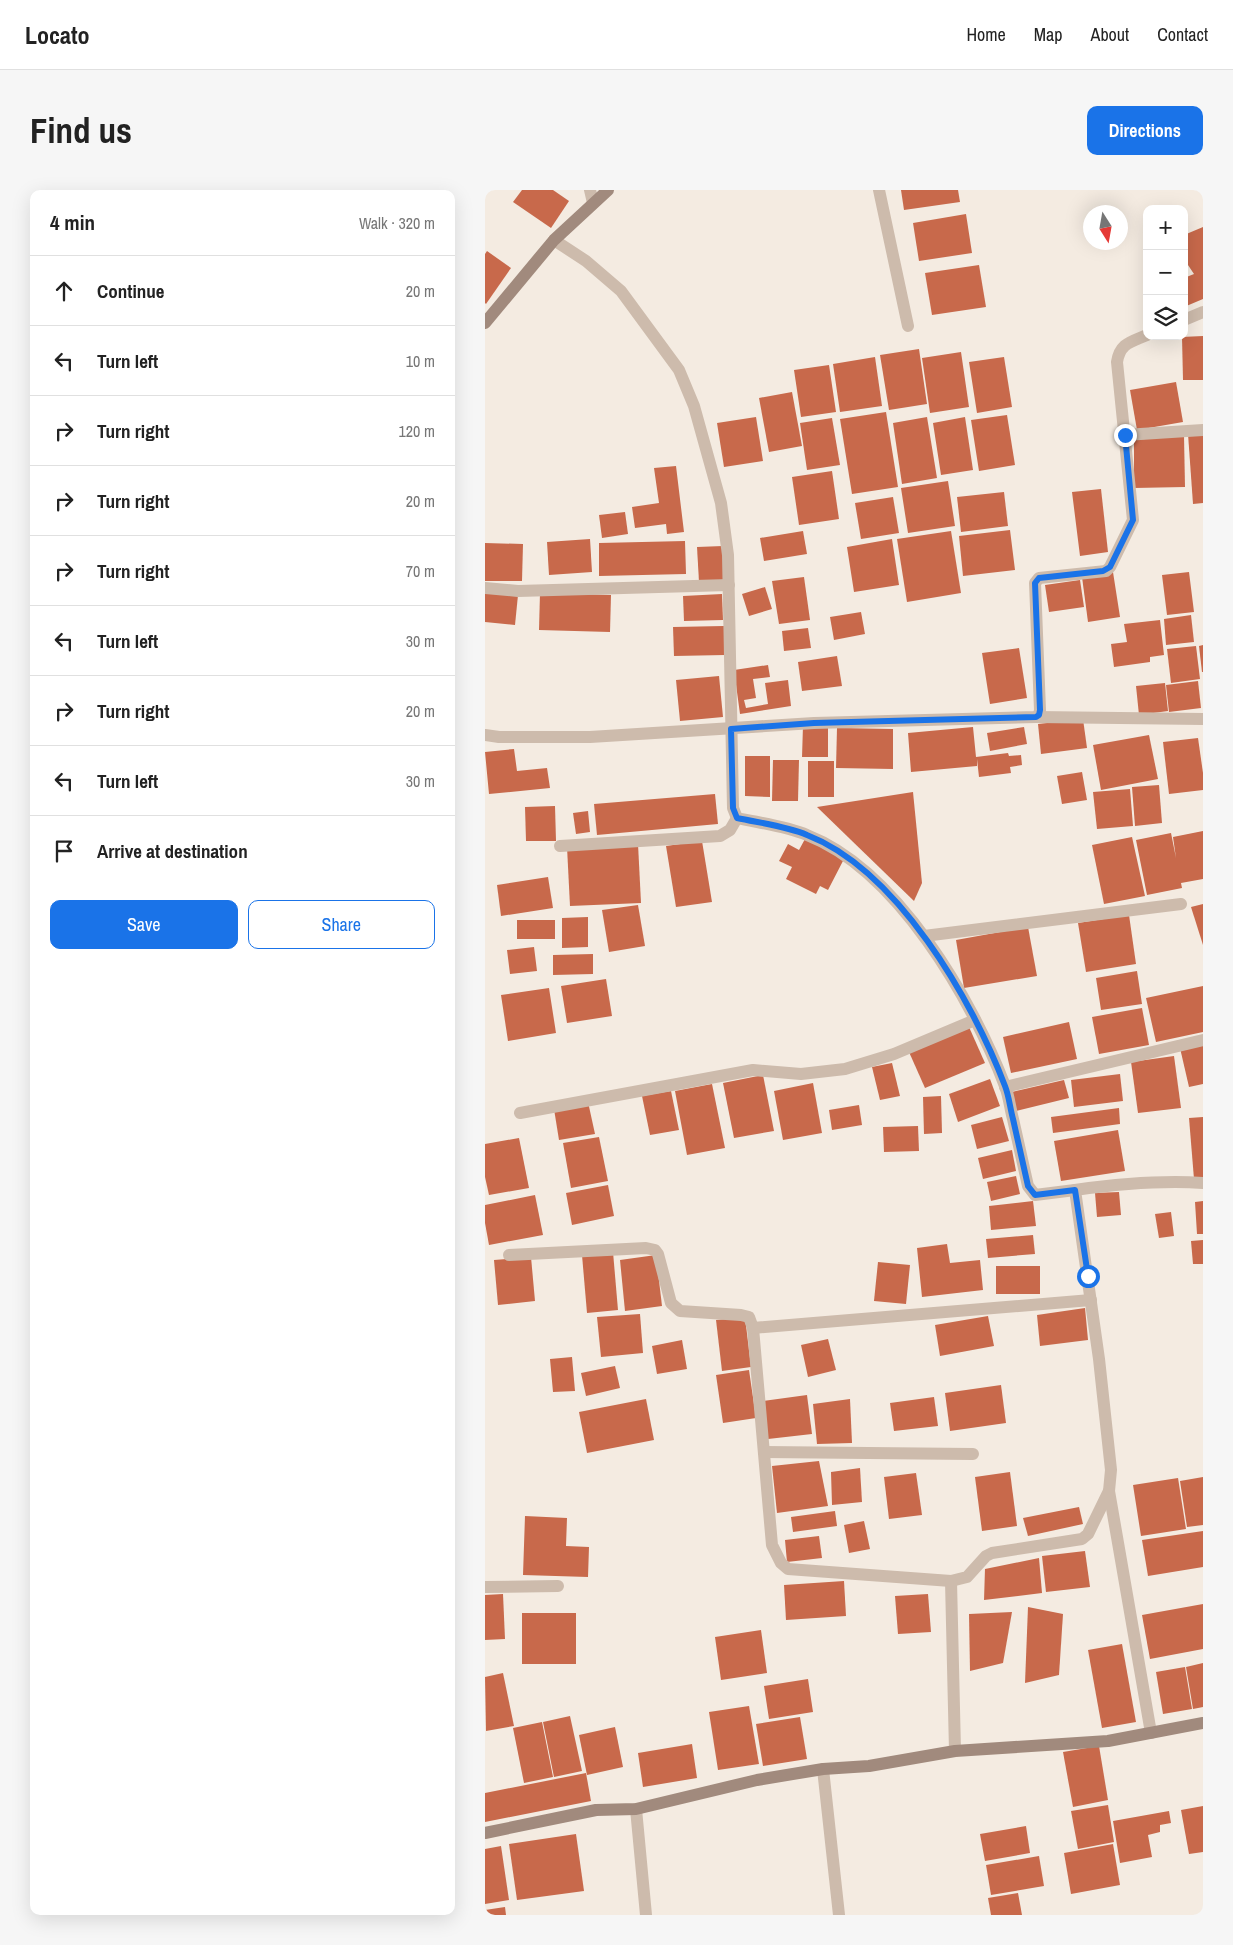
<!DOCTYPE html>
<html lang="en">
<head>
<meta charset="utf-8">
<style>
  :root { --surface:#fff; --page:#f6f6f6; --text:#222; --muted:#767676; --line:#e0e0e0; --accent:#1a73e8 }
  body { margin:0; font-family:"Archivo Narrow",sans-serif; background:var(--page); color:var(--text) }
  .controls { position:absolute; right:15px; top:15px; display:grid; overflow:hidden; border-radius:10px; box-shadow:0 5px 20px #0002 }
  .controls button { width:45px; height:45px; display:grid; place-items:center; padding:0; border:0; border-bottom:1px solid var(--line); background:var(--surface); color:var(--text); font:25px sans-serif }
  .compass { position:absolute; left:598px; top:15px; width:45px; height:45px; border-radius:50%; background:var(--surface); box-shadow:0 5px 20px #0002; rotate:169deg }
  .stop { position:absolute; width:15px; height:15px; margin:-11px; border:4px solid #1a73e8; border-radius:50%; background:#fff }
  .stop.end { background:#1a73e8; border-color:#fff; box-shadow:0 1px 5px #0008 }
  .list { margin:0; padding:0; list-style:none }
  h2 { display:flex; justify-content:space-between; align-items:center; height:65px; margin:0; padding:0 20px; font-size:21px }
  h2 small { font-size:16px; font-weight:400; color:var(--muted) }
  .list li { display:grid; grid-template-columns:32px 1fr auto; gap:15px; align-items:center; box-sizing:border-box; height:70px; padding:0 20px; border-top:1px solid var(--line) }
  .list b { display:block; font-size:19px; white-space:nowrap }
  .list em { font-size:16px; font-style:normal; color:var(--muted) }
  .actions { display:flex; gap:10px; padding:15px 20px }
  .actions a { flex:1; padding:11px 0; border:1px solid var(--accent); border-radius:10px; text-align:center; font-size:18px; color:var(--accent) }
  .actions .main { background:var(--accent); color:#fff }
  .icon { flex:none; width:28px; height:28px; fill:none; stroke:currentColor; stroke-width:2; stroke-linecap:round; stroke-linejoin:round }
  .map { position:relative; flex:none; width:718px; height:1725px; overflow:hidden; border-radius:10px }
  header { display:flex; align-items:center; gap:30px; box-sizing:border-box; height:70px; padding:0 25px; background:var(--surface); border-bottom:1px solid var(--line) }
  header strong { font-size:24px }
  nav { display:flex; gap:28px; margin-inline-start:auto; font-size:18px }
  .intro { display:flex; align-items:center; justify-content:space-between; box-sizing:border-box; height:120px; padding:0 30px }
  h1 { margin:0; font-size:35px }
  .button { padding:12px 22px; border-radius:10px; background:var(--accent); color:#fff; font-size:18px; font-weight:700 }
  main { display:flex; gap:30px; padding:0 30px }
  aside { flex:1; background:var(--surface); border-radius:10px; box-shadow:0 5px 20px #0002 }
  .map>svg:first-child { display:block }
  .building { fill:#c8694b }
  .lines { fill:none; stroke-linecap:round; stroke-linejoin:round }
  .street { stroke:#cdbbac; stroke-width:12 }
  .secondary { stroke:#a18a7d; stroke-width:12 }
  .route { stroke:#1a73e8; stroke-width:6 }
</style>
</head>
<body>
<header>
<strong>Locato</strong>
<nav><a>Home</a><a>Map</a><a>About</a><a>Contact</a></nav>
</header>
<div class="intro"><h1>Find us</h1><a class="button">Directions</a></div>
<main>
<aside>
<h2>4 min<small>Walk · 320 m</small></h2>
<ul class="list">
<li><svg class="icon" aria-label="ahead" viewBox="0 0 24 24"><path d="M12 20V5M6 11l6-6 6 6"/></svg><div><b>Continue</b></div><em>20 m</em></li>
<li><svg class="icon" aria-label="left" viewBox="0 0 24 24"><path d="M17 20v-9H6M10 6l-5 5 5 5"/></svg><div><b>Turn left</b></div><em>10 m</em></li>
<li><svg class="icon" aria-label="right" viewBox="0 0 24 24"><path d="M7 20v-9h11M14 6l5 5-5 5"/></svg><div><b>Turn right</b></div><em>120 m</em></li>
<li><svg class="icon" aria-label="right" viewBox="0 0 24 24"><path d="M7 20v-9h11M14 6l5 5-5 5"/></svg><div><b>Turn right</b></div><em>20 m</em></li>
<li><svg class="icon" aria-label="right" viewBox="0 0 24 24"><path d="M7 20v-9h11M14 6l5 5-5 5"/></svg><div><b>Turn right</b></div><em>70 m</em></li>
<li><svg class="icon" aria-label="left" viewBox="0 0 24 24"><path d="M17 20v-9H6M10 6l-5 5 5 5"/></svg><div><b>Turn left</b></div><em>30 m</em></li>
<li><svg class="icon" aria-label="right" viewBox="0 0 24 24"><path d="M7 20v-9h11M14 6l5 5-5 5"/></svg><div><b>Turn right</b></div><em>20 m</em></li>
<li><svg class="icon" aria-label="left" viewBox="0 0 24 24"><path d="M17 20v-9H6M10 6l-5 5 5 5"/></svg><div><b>Turn left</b></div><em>30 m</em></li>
<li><svg class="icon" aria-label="arrive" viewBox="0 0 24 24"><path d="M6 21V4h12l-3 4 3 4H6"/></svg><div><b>Arrive at destination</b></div></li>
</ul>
<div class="actions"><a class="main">Save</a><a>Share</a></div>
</aside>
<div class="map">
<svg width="718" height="1725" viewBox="0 0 718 1725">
  <rect width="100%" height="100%" fill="#f4ebe1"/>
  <!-- building -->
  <g class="building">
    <path d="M37 0H68L84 11 66 38 28 12Z"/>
    <path d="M416 0H473L475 12 419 20Z"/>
    <path d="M481 24 487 63 434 71 428 33Z"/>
    <path d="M718 37V109L699 117V88L709 84 699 69V45Z"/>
    <path d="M2 61 26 78 1 114 0 113V64Z"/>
    <path d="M494 75 501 117 447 125 440 83Z"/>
    <path d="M718 146V190H698L697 147Z"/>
    <path d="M434 159 442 214 404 220 395 165Z"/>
    <path d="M476 162 484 217 445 223 437 168Z"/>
    <path d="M390 167 397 216 355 222 348 174Z"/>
    <path d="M519 167 527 217 492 223 484 172Z"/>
    <path d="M344 175 351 222 316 227 309 180Z"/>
    <path d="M691 192 698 232 652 240 645 200Z"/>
    <path d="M307 202 317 256 284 262 274 208Z"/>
    <path d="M401 222 413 297 367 304 355 229Z"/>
    <path d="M522 225 530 275 494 281 486 230Z"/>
    <path d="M271 227 278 271 239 277 232 233Z"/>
    <path d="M442 227 452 288 417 294 408 233Z"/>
    <path d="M480 227 488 280 456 285 448 233Z"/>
    <path d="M347 228 355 275 322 280 315 233Z"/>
    <path d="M718 243V313L708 314 703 244Z"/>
    <path d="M649 246H699L700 297 649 298Z"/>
    <path d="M191 276 199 342 182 344 181 334 150 338 147 317 174 313 169 278Z"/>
    <path d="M347 281 354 329 314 335 307 287Z"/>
    <path d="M463 291 470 336 423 343 416 298Z"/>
    <path d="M616 299 623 362 595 366 587 302Z"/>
    <path d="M519 302 523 336 476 342 472 307Z"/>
    <path d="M408 307 414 343 376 349 370 313Z"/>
    <path d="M140 322 143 344 117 348 114 325Z"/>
    <path d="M525 340 530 380 478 386 474 346Z"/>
    <path d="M318 341 322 364 279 371 275 348Z"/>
    <path d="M466 341 476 403 422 412 412 349Z"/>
    <path d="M105 349 107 382 64 385 62 352Z"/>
    <path d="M407 349 414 395 369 402 362 357Z"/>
    <path d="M200 351 201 384 114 386V353Z"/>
    <path d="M0 353 38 354 37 391H0Z"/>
    <path d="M238 356 239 391 214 392 212 357Z"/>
    <path d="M628 382 635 427 603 432 597 387Z"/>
    <path d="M704 382 709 422 682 425 677 385Z"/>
    <path d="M319 387 325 430 294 434 287 391Z"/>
    <path d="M595 390 599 417 564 422 560 395Z"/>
    <path d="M280 397 287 419 264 426 257 404Z"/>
    <path d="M0 402 33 405 30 435 0 432Z"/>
    <path d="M55 403 126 405 125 442 54 440Z"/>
    <path d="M237 404 238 430 199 431 198 406Z"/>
    <path d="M376 422 380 444 349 450 345 427Z"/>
    <path d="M706 425 709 452 681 455 679 429Z"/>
    <path d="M675 430 679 465 665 467V472L629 477 626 454 642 452 639 434Z"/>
    <path d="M239 436 240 465 189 466 188 437Z"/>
    <path d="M323 438 326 458 299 461 297 441Z"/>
    <path d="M718 455V482H717L714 456Z"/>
    <path d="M711 456 715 489 686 493 682 459Z"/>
    <path d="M534 458 542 508 505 514 497 463Z"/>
    <path d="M352 466 357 496 317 501 313 472Z"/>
    <path d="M283 475 285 487 268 489 271 508 259 510 261 518 283 514 280 493 303 490 306 516 255 524 249 480Z"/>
    <path d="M234 486 238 527 195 531 191 490Z"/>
    <path d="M713 491 716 518 684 522 681 495Z"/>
    <path d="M680 493 683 521 654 525 651 496Z"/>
    <path d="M598 529 602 558 556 564 553 534Z"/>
    <path d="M318 536H343V567H317Z"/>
    <path d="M488 537 491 567 523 563 524 566 536 565 537 575 525 577 526 583 494 587 492 569V576L426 582 423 543Z"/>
    <path d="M539 537 542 554 505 561 502 543Z"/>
    <path d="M352 538 408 539V579L351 578Z"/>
    <path d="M664 545 673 589 616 600 608 555Z"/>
    <path d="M713 548 718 583V600L684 604 678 552Z"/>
    <path d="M29 559 32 581 62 578 65 598 4 604 0 562Z"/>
    <path d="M260 566H285V607L260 606Z"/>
    <path d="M288 570H314L313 611H287Z"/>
    <rect x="323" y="571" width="26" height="36"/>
    <path d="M597 582 602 610 577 614 572 586Z"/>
    <path d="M674 595 677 633 650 636 647 597Z"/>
    <path d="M645 599 648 636 612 639 608 602Z"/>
    <path d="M428 602 437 693 429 711 332 617Z"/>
    <path d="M230 604 233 634 112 645 109 614Z"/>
    <path d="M70 616 71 651H41L40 617Z"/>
    <path d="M103 621 105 642 91 644 88 623Z"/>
    <path d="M718 641V689L696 693 697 698 662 705 651 650 686 643 691 668 688 647Z"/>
    <path d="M647 647 660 706 619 714 607 655Z"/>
    <path d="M320 649 359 669 343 700 335 696 331 704 301 689 307 677 294 671 303 654 314 660Z"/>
    <path d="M217 651 227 712 191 717 181 656Z"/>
    <path d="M153 654 156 713 85 716 82 657Z"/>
    <path d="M63 687 68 718 16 726 12 695Z"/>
    <path d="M718 714V755L706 717Z"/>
    <path d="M153 715 160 756 124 762 117 720Z"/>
    <path d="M644 725 651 774 601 782 593 733Z"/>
    <path d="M103 727V757L77 758V728Z"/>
    <rect x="32" y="730" width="38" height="19"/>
    <path d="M543 737 552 786 479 798 471 750Z"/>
    <path d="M49 757 52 781 25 784 22 760Z"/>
    <path d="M108 764V784L68 785V765Z"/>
    <path d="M652 781 657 814 616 820 611 788Z"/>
    <path d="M121 789 127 826 82 833 76 796Z"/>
    <path d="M718 796V842L671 852 661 808Z"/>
    <path d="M64 798 71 843 23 851 16 805Z"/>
    <path d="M657 818 664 855 614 864 607 827Z"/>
    <path d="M584 832 592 869 526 883 518 847Z"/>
    <path d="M484 837 500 873 440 898 424 862Z"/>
    <path d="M718 853V894L704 897 695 858Z"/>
    <path d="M689 866 696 918 653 923 646 872Z"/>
    <path d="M407 873 415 906 395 910 387 877Z"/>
    <path d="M635 884 638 911 589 917 586 890Z"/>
    <path d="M278 885 289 941 249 948 238 893Z"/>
    <path d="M505 889 515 916 473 932 464 904Z"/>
    <path d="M579 890 584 908 531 921 527 902Z"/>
    <path d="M328 893 337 943 298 950 289 901Z"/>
    <path d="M227 894 240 958 202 965 190 901Z"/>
    <path d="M186 901 194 940 165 945 157 906Z"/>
    <path d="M456 906 457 943 439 944 438 907Z"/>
    <path d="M103 912 110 944 74 950 69 919Z"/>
    <path d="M374 915 377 935 347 940 344 920Z"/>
    <path d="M634 918 635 934 568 943 566 927Z"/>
    <path d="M517 927 524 951 492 959 486 935Z"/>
    <path d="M718 927V988L709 989 704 928Z"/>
    <path d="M433 936 434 961 399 962 398 937Z"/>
    <path d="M633 940 640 981 576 991 569 951Z"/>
    <path d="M114 947 123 991 86 998 78 953Z"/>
    <path d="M34 948 44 998 4 1005 0 987V954Z"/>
    <path d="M527 960 531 981 498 989 493 968Z"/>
    <path d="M531 986 535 1004 506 1011 502 992Z"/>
    <path d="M123 995 129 1026 87 1035 81 1003Z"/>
    <path d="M634 1002 636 1025 612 1027 610 1003Z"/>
    <path d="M50 1005 58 1045 4 1055 0 1033V1015Z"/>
    <path d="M548 1011 551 1036 506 1040 504 1016Z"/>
    <path d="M718 1011V1044H712L710 1012Z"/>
    <path d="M686 1022 689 1046 674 1048 670 1024Z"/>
    <path d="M548 1045 550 1064 503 1068 501 1049Z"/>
    <path d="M718 1050V1074H708L706 1051Z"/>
    <path d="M462 1054 465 1073 495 1070 498 1100 437 1107 432 1058Z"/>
    <path d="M128 1062 133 1120 102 1123 97 1065Z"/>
    <path d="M171 1065 177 1116 140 1121 135 1070Z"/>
    <path d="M46 1067 50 1111 13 1115 9 1070Z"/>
    <path d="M393 1072 425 1075 421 1114 389 1111Z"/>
    <rect x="511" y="1076" width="44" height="28"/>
    <path d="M600 1118 603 1150 555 1156 552 1125Z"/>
    <path d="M155 1124 158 1163 116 1167 112 1127Z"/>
    <path d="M503 1126 509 1156 455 1166 450 1135Z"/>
    <path d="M260 1127 266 1177 237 1181 231 1130Z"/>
    <path d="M343 1149 351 1180 323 1187 316 1155Z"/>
    <path d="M197 1150 202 1179 172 1184 167 1156Z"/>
    <path d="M87 1167 90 1201 68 1202 65 1169Z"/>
    <path d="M130 1176 135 1198 101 1206 96 1183Z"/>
    <path d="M264 1180 271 1228 238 1233 231 1185Z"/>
    <path d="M516 1195 521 1233 465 1241 460 1203Z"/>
    <path d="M322 1205 327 1244 283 1249 278 1211Z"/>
    <path d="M449 1207 453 1236 409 1241 405 1213Z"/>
    <path d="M161 1209 169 1250 102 1263 94 1222Z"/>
    <path d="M365 1209 367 1253 332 1254 328 1214Z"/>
    <path d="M334 1271 343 1316 292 1323 287 1276Z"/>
    <path d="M375 1278 377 1312 347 1315 346 1282Z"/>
    <path d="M525 1282 532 1336 497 1341 490 1287Z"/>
    <path d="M431 1283 437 1325 404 1329 399 1287Z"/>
    <path d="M718 1287V1335L702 1337 695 1291Z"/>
    <path d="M693 1288 701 1339 656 1346 648 1295Z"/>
    <path d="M594 1317 598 1334 543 1346 538 1328Z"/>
    <path d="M350 1321 352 1336 308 1342 306 1327Z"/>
    <path d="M40 1326 82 1328 81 1356 104 1357 103 1387 38 1385Z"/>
    <path d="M379 1331 385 1359 364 1363 359 1335Z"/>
    <path d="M718 1341V1377L663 1386 657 1350Z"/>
    <path d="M334 1346 337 1368 302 1372 300 1350Z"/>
    <path d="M600 1361 605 1397 561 1402 557 1366Z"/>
    <path d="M554 1368 557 1403 499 1410 500 1379Z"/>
    <path d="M359 1391 361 1426 301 1430 299 1395Z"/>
    <path d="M18 1404 20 1449 0 1450V1405Z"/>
    <path d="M443 1404 446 1442 413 1444 410 1406Z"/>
    <path d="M718 1414V1459L665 1469 657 1425Z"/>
    <path d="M543 1417 578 1424 574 1485 540 1493Z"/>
    <path d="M527 1422 518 1473 485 1481 484 1424Z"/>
    <rect x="37" y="1423" width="54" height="51"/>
    <path d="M276 1440 282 1483 236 1490 230 1447Z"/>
    <path d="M637 1454 651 1532 617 1538 603 1460Z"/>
    <path d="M718 1473V1517L708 1519 701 1477Z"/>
    <path d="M700 1477 707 1519 678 1524 671 1482Z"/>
    <path d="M18 1483 29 1536 1 1541 0 1487Z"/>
    <path d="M323 1489 328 1522 284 1529 279 1496Z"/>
    <path d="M264 1516 274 1574 233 1580 224 1522Z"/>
    <path d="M85 1526 97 1581 69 1587 58 1532Z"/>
    <path d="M315 1527 322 1569 278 1576 271 1534Z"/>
    <path d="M57 1532 68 1587 39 1593 28 1538Z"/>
    <path d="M130 1537 138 1577 102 1585 94 1545Z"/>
    <path d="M207 1554 212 1588 158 1597 153 1563Z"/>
    <path d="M614 1556 623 1610 588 1617 578 1562Z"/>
    <path d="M101 1583 106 1611 0 1632V1603Z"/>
    <path d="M623 1615 629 1652 593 1659 586 1621Z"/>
    <path d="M718 1616V1662L704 1664 696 1620Z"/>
    <path d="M684 1621 686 1633 675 1635V1642L663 1645 667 1667 635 1673 628 1631Z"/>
    <path d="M541 1636 545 1663 500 1671 495 1644Z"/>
    <path d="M91 1644 99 1701 32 1710 24 1654Z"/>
    <path d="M628 1654 635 1695 586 1704 579 1663Z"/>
    <path d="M16 1656 24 1710 0 1714V1659Z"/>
    <path d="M554 1666 559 1696 506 1705 501 1675Z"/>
    <path d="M533 1703 537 1725H506L503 1708Z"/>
    <path d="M20 1717 21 1725H0V1720Z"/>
  </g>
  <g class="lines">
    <!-- street -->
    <g class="street">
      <path d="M105 0 108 13"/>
      <path d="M394 0 423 136"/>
      <path d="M69 50 101 71 136 101 194 180 209 216 236 313 243 365 248 618 252 628C275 633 301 636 322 645 412 680 487 809 520 896 524 906 525 918 528 929 533 951 538 974 543 996L550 1005 590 1000"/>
      <path d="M699 130 718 122"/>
      <path d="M640 245 718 240"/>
      <path d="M0 398 33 401 244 395"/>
      <path d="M551 527 718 529"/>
      <path d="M0 545 14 547H105L329 533 551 527 554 525 555 520 550 393 554 388 621 381 625 377 648 330 632 172C635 153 646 152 662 145"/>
      <path d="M75 656 235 646 245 640 252 628"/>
      <path d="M439 746 696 714"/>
      <path d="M520 897 718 850"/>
      <path d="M35 923 268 880 316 884 360 879 409 864 490 830"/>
      <path d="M24 1065 161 1058 170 1060 173 1064 186 1113 195 1121 256 1125 264 1127 268 1138 287 1355 296 1373 303 1379 466 1391 482 1387 501 1366 507 1363 597 1349 603 1344 624 1301 626 1280 614 1169 590 1000C633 994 674 990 718 993"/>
      <path d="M268 1138 606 1110"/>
      <path d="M279 1262 488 1264"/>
      <path d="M624 1301 666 1543"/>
      <path d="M466 1391 470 1561"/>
      <path d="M0 1397 73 1396"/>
      <path d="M338 1579 354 1725"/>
      <path d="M151 1619 161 1725"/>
    </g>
    <!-- secondary -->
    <g class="secondary">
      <path d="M0 133 69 50 123 0"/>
      <path d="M0 1643 111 1620 151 1619 272 1590 338 1579 384 1576 470 1561 623 1551 718 1533"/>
    </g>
  </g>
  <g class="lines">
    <!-- route -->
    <path class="route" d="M603 1086 590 1000 550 1005 543 996C538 974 533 951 528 929 525 918 524 906 520 896 487 809 412 680 322 645 301 636 275 633 252 628L248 618 246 539 329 533 551 527 554 525 555 520 550 393 554 388 618 381 625 377 648 330 640 245"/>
  </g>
</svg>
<div class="controls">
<button>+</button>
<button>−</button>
<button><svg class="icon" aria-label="layers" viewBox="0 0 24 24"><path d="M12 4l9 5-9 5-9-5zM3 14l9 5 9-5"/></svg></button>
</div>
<svg class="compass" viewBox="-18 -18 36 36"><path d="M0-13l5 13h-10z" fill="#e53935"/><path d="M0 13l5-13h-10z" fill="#767676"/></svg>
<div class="stop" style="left:603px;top:1086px"></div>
<div class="stop end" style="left:640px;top:245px"></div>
</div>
</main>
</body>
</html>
